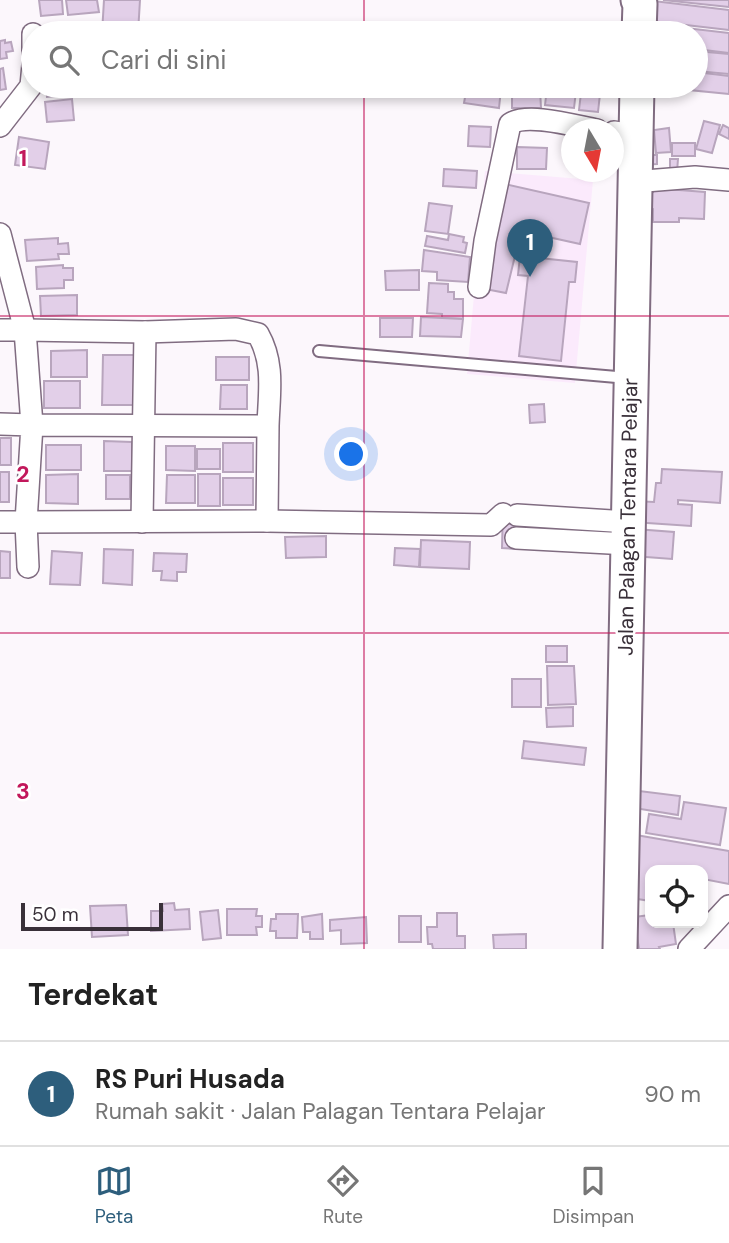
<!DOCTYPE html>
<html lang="id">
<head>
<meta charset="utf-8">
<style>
  :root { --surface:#fff; --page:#f6f6f6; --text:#222; --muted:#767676; --line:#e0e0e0; --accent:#2d5e7c }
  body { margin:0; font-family:"DM Sans",sans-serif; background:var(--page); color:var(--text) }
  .controls { position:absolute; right:21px; bottom:21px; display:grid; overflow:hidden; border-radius:14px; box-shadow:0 4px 10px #0003 }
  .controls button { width:63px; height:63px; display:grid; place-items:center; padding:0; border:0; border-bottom:2px solid var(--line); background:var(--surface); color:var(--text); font:35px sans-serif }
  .compass { position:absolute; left:561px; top:119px; width:63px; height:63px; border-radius:50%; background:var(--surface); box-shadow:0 4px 10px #0003; rotate:170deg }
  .scale { position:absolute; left:21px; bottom:18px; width:142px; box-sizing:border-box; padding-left:7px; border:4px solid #393039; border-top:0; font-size:19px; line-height:24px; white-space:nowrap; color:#393039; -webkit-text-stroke:5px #fff; paint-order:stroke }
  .you { position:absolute; left:352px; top:455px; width:24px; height:24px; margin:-18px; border:5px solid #fff; border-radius:50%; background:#1a73e8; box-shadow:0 0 0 10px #1a73e833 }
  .badge { display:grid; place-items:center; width:46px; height:46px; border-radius:50%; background:var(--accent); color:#fff; font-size:23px; font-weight:700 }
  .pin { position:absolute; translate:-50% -58px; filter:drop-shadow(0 2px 4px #0008) }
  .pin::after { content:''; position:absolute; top:37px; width:24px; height:21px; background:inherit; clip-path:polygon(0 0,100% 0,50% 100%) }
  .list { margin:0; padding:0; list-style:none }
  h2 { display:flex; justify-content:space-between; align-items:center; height:91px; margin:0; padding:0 28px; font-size:30px }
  h2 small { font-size:23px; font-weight:400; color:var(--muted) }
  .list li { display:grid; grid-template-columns:46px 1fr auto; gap:21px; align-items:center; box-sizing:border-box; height:105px; padding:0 28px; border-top:2px solid var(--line) }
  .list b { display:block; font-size:26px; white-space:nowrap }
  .list p { margin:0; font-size:23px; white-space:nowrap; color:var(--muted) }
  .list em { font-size:23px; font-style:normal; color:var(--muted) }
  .icon { flex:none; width:38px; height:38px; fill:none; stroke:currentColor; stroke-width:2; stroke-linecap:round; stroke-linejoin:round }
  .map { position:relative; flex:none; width:729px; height:949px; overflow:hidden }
  .search { position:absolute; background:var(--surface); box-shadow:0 4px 10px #0003; left:21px; right:21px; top:21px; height:77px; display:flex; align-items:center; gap:18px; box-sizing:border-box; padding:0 24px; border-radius:38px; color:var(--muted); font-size:26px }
  .sheet { height:196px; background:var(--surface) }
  nav { display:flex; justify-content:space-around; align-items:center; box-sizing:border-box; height:98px; border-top:2px solid var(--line); background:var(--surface); font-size:19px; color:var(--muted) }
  nav a { display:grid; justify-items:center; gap:4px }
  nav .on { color:var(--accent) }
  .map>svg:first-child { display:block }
  .built { fill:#fbeafc }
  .building { fill:#e2cfe8; stroke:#b8a5bd; stroke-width:2 }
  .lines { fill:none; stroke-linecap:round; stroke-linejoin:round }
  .lane-casing { stroke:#806c81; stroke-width:14 }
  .street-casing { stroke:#806c81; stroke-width:24 }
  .primary-casing { stroke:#806c81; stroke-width:37 }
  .lane { stroke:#fff; stroke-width:10 }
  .street { stroke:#fff; stroke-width:21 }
  .primary { stroke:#fff; stroke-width:33 }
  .grid { fill:none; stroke:#c2185b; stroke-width:2; stroke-opacity:0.55 }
  .labels { text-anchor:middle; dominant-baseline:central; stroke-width:5; stroke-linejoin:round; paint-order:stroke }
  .street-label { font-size:21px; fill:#393039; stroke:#fff }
  .grid-label { font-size:23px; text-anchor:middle; font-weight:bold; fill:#c2185b; stroke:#fff; stroke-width:5; stroke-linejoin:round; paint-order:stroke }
</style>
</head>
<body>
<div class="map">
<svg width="729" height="949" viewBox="0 0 729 949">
  <rect width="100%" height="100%" fill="#fcf7fc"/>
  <!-- built -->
  <path class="built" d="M485 171 593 180 575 383 467 374Z"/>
  <!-- building -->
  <g class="building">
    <path d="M39 0H62L63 14 41 16Z"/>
    <path d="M66 0H97L99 12 68 15Z"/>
    <path d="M104 0H140L138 33H102Z"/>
    <path d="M645 0 729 10V30L643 20Z"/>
    <path d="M663 0H729V7Z"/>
    <path d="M651 24 729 33V53L696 49V33H650Z"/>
    <path d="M5 40V43L11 42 13 51 6 52 7 58 0 59V41Z"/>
    <path d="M696 51 729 54V74L696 71Z"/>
    <path d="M3 68 6 89 0 90V69Z"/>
    <path d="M696 72 729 76V94L689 90V86H696Z"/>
    <path d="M46 86H81L82 93 47 97Z"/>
    <path d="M467 86 501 89 499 108 464 103Z"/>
    <path d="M547 88 576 91 574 108 545 105Z"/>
    <path d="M540 89 541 108H512V90Z"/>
    <path d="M581 93 600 94 598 112 579 110Z"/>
    <path d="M72 99 74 120 47 122 45 102Z"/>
    <path d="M704 121 720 125 712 153 696 149Z"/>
    <path d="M723 125 729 128V139L719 134Z"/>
    <path d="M469 126 491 127 490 147 468 146Z"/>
    <path d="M669 128 671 152 656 153 654 130Z"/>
    <path d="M19 137 49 142 45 169 15 165Z"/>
    <rect x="672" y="143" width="23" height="13"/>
    <path d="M517 147 547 148 546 169H517Z"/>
    <path d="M637 155H657V164L637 165Z"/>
    <path d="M670 159H678L677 172H670Z"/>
    <path d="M444 169 477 171 476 188 443 186Z"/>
    <path d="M505 184 589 203 580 244 521 231 506 293 480 288Z"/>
    <path d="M653 188 705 192 704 219 679 218V222H653V209L647 208 648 192H653Z"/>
    <path d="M429 203 452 206 448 234 425 231Z"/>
    <path d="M449 234 464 237 463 242 467 243 465 253 425 246 427 236 448 240Z"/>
    <path d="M58 238V244L68 243 69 254H58L59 259 27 261 25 240Z"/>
    <path d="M424 250 470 257 468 282 437 280V272L422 271Z"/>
    <path d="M520 256 577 262 575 282H569L561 361 519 356 528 276 518 275Z"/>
    <path d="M63 265V268H73V280H64V288L37 289 36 267Z"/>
    <path d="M419 270V290H386L385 271Z"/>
    <path d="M429 283 448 284V292H454V299H463V319L442 318V314L427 313Z"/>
    <path d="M77 295V315L41 316 40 296Z"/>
    <path d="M421 317 463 319 461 337 420 336Z"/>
    <path d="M380 318H413L412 337H380Z"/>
    <path d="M87 350V377H51V351Z"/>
    <path d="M103 355H136V405H102Z"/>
    <rect x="216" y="357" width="33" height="23"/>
    <rect x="44" y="381" width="36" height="27"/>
    <path d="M221 385H247V409H220Z"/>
    <path d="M544 404 545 422 530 423 529 405Z"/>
    <rect x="0" y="438" width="11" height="27"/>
    <path d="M104 441 132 442V471H104Z"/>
    <rect x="223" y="443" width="30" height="29"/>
    <rect x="46" y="445" width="35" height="25"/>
    <path d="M166 446H195V471L166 470Z"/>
    <rect x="197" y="449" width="23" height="20"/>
    <path d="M662 469 722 472 720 503 678 500V504L692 505 691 526 633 522 634 501 654 502 656 483H661Z"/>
    <rect x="0" y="472" width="9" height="30"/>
    <path d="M78 474V504L46 503V475Z"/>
    <rect x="198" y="474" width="22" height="32"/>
    <rect x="106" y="475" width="24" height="24"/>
    <path d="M167 475H195V503H166Z"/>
    <rect x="223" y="478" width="30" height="27"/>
    <path d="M503 507H517L516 549 502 548Z"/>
    <path d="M635 529 674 532 672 559 633 556Z"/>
    <path d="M326 536V557L286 558 285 537Z"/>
    <path d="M421 540 470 542 469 569 420 567Z"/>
    <path d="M395 548 420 549 419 567 394 565Z"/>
    <path d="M104 549 133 550 132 585 103 583Z"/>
    <path d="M0 551 10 552V578H0Z"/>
    <path d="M52 551 82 553 80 585 50 584Z"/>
    <path d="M154 553 187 554 186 572H177V581L161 580 162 571H153Z"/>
    <rect x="546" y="646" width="21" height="16"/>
    <path d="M547 666H574L576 704 548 705Z"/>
    <rect x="512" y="679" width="29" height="28"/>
    <path d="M573 707V726L547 727 546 708Z"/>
    <path d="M524 741 586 748 584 765 522 758Z"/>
    <path d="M631 790 680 796 678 815 628 807Z"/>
    <path d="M684 802 726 808 720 845 646 833 649 814 681 819Z"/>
    <path d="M636 835 729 851V884L703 879V870H650V901L625 897Z"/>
    <path d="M174 903 175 910 189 909 190 929 151 931V911H163L162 904Z"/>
    <path d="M126 905 128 935 92 937 90 906Z"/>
    <path d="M227 909H257L256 916H262V927H256L257 935H227Z"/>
    <path d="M218 910 221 938 203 940 200 912Z"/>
    <path d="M437 913H457V936H465V949H433L432 944H428L427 927H437Z"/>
    <path d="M276 914H298L297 938H276V931H270L271 919H276Z"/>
    <path d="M322 914 323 939H310V932H303L302 917Z"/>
    <path d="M650 915V923H673L676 944 659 947 660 949H639L634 917Z"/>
    <rect x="399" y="916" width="22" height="26"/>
    <path d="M366 917 367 943 341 944V930L330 931V920Z"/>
    <path d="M526 934V949H494L493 935Z"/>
  </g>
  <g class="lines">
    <defs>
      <path id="lane" d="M319 351 628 378"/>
      <g id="street">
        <path d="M33 34V51"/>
        <path d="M0 126 31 86 33 65"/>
        <path d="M614 132 634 135"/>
        <path d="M633 182 695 177 729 180"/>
        <path d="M0 234 25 330H0"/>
        <path d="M479 287 485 241 510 124C527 112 575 126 597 130"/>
        <path d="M0 424 32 425 268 426 267 521 26 522 32 425 25 330 145 332 236 329 258 334C275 364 269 393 268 426"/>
        <path d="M517 515 628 522"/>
        <path d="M267 521 491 525 503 514"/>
        <path d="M0 522H26L28 567"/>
        <path d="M142 522 145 332"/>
        <path d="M516 538 628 544"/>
        <path d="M689 949 729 906"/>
      </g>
      <g id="primary">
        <path d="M638 0 640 4 639 33"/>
        <path d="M620 949 637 86"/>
      </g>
    </defs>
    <!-- lane casing -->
    <use href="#lane" class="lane-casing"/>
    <!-- street casing -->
    <use href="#street" class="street-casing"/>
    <!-- primary casing -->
    <use href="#primary" class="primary-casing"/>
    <!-- lane -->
    <use href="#lane" class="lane"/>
    <!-- street -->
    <use href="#street" class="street"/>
    <!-- primary -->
    <use href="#primary" class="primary"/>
  </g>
  <!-- grid -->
  <path class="grid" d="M364 0V33M364 86V949M0 316H729M0 633H729"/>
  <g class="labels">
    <!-- street labels -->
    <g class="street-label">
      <text transform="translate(628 517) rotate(-89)">Jalan Palagan Tentara Pelajar</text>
    </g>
  </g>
  <g class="grid-label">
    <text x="23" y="166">1</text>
    <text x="23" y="482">2</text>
    <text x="23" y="799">3</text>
  </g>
</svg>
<div class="controls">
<button><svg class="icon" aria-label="locate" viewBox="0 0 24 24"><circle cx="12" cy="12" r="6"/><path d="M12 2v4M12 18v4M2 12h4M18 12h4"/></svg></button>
</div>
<svg class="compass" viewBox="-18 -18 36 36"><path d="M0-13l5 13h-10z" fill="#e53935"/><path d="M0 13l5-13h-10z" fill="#767676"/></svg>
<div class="scale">50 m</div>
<div class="you"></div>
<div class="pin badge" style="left:530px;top:277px">1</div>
<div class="search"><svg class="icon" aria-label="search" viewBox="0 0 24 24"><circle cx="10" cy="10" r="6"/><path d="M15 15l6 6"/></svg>Cari di sini</div>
</div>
<section class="sheet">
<h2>Terdekat<small></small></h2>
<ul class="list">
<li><span class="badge">1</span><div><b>RS Puri Husada</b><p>Rumah sakit · Jalan Palagan Tentara Pelajar</p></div><em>90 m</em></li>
</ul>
</section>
<nav>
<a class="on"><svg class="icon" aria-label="map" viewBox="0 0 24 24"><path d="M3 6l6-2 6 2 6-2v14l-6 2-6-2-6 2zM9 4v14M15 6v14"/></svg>Peta</a>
<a><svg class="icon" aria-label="directions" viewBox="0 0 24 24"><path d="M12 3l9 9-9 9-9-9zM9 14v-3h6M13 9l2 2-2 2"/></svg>Rute</a>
<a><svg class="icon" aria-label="saved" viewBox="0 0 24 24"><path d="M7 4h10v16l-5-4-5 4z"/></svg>Disimpan</a>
</nav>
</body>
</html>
